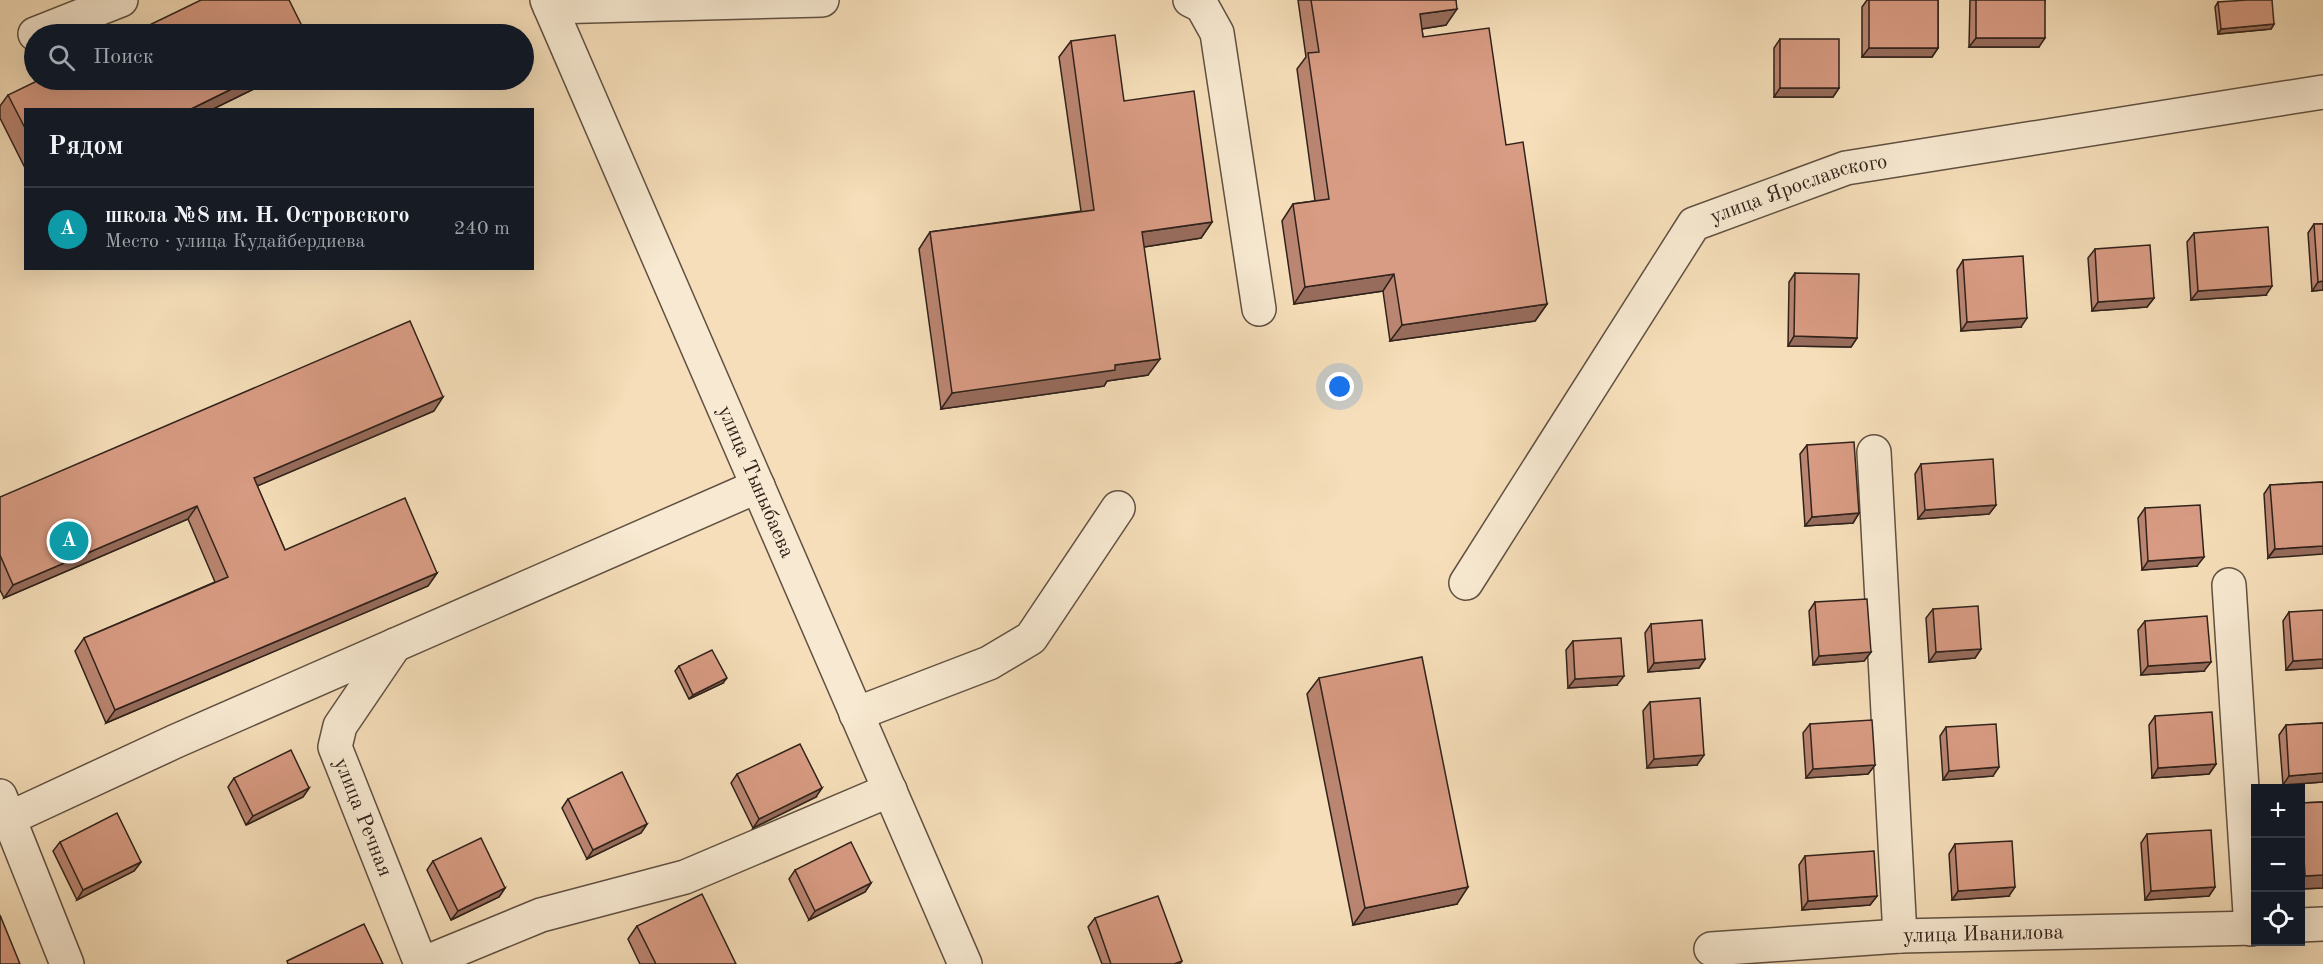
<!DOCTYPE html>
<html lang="ru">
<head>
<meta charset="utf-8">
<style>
  :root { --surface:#171b24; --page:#242831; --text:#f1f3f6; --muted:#9ea1a6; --line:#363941; --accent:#db2777 }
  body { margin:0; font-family:"Old Standard TT",serif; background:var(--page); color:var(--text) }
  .controls { position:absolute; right:18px; bottom:18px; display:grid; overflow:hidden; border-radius:0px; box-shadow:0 6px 24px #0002 }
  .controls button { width:54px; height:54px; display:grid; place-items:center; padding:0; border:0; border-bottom:2px solid var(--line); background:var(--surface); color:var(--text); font:30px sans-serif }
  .you { position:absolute; left:1340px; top:387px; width:21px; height:21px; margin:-15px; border:4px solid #fff; border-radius:50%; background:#1a73e8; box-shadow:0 0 0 9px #1a73e833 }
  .badge { display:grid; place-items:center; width:39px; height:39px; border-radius:50%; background:var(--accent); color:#fff; font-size:20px; font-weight:700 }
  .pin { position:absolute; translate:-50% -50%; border:3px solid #fff; box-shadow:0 2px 6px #0006 }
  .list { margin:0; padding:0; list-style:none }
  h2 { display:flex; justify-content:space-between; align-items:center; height:78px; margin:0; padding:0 24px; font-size:26px }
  h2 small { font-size:20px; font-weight:400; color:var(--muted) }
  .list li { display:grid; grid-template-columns:39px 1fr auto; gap:18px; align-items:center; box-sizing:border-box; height:84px; padding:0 24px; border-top:2px solid var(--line) }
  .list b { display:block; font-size:22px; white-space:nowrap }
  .list p { margin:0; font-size:20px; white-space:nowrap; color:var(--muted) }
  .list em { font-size:20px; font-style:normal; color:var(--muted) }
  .icon { flex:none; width:33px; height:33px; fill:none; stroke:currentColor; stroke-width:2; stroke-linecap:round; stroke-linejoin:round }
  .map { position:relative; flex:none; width:2323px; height:964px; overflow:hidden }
  .search { position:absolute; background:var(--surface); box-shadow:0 6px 24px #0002; left:24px; top:24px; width:510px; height:66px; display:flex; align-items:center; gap:15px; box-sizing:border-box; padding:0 21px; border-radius:33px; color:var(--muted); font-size:22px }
  .panel { position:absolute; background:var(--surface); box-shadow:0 6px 24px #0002; left:24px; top:108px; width:510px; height:162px; border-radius:0px }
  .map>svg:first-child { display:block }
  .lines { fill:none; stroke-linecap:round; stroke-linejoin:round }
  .minor-casing { stroke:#615142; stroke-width:36 }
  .minor { stroke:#f8ead2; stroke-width:33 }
  .wall { fill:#ba8571; stroke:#30221b; stroke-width:1.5 }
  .shaded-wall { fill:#976c5c; stroke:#30221b; stroke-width:1.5 }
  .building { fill:#d89b83; stroke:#30221b; stroke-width:1.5 }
  .labels { text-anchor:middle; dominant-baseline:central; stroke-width:4.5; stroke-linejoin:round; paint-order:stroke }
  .street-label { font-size:21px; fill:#30221b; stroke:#f8ead2 }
</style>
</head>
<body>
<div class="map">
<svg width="2323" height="964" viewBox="0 0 2323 964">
  <rect width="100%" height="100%" fill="#f5deb9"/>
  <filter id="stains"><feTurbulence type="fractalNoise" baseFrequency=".00333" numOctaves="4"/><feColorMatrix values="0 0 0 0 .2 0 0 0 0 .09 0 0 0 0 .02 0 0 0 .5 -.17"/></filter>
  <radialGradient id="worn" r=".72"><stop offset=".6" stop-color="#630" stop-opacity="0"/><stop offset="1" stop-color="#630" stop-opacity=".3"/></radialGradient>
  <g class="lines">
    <defs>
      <g id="minor">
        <path id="s1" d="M547 0 965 964"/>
        <path d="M1190 0 1202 6 1217 33 1259 309"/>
        <path d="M550 7 822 0"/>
        <path d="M35 34 121 0"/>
        <path d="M1874 452 1900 936"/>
        <path id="s2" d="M1466 583 1694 224 1846 168 2323 92"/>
        <path d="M2229 585 2251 929"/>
        <path id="s3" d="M395 645 340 726 335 747 421 964"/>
        <path d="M856 714 989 663 1031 638 1118 508"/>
        <path d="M0 796 67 964"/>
        <path d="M10 818 176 741 758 486"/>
        <path d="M2300 925 2323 924"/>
        <path id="s4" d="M1711 949 1900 936 2256 928"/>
        <path d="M422 964 541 915 685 877 890 790"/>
      </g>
    </defs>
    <!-- minor casing -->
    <use href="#minor" class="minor-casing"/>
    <!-- minor -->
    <use href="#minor" class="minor"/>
  </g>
  <!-- wall -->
  <g class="wall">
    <path d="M1298 0H1456L1446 25 1422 29 1423 37 1506 145 1547 304 1535 321 1390 341 1383 291 1294 304 1282 221 1293 204 1315 201 1297 69 1306 57Z"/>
    <path d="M1867 0H1938V48L1932 57H1862V7Z"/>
    <path d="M1970 0H2045L2039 47H1969Z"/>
    <path d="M2218 2 2274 24 2271 29 2218 34 2215 7Z"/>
    <path d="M1780 39 1839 88 1833 97H1774V48Z"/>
    <path d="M1071 41 1124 101 1212 222 1201 238 1144 247 1148 375 1107 381 1104 386 941 409 919 249 930 232 1081 211 1059 57Z"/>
    <path d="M272 80 211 110H26V170L0 118V106L8 95Z"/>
    <path d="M2314 224H2323V290L2312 291 2308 233Z"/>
    <path d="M2194 233 2266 295 2191 300 2187 242Z"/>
    <path d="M2095 249 2154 298 2147 307 2092 311 2088 258Z"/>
    <path d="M1963 260 2021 327 1961 331 1957 270Z"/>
    <path d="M1795 273 1857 338 1851 347 1788 346 1789 282Z"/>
    <path d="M434 411 257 486 285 550 437 573 428 586 106 723 75 651 84 638 215 582 188 519 4 598 0 590V497Z"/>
    <path d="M1807 445 1859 513 1853 523 1805 526 1800 454Z"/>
    <path d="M1921 464 1996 505 1989 514 1918 519 1915 474Z"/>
    <path d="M2323 482 2268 558 2264 494 2270 485Z"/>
    <path d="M2145 508 2197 566 2142 570 2138 518Z"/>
    <path d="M1815 602 1871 652 1864 661 1813 665 1809 611Z"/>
    <path d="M1933 609 1981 649 1975 658 1929 662 1926 618Z"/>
    <path d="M2289 612 2323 668 2286 670 2283 621Z"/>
    <path d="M2145 621 2204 671 2141 675 2138 630Z"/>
    <path d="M1651 624 1705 659 1699 668 1648 672 1645 633Z"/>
    <path d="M1573 641 1617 685 1568 688 1566 650Z"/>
    <path d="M679 666 723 683 689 699 675 671Z"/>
    <path d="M1319 678 1457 904 1353 925 1307 694Z"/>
    <path d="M1650 702 1697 765 1647 768 1643 711Z"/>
    <path d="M2155 716 2216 764 2209 774 2152 778 2149 725Z"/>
    <path d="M2323 723V782L2283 785 2279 735 2286 725Z"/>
    <path d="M1810 724 1875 765 1868 774 1806 778 1803 733Z"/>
    <path d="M1946 727 1993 776 1943 780 1940 736Z"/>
    <path d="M737 774 816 797 753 828 731 783Z"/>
    <path d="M234 778 309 788 303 797 246 825 228 787Z"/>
    <path d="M568 799 647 824 641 833 587 859 562 808Z"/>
    <path d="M2323 802V888L2301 889V803Z"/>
    <path d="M2147 834 2215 887 2209 896 2145 900 2141 843Z"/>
    <path d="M60 842 141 862 134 871 77 900 53 851Z"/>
    <path d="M1955 844 2009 896 1952 900 1949 854Z"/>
    <path d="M1805 856 1877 896 1870 905 1802 910 1799 865Z"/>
    <path d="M433 861 505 888 499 897 451 920 427 870Z"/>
    <path d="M795 870 871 883 865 892 809 920 789 879Z"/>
    <path d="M1095 918 1182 961 1180 964H1102L1088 927Z"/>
    <path d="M637 926 736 964H640L628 939Z"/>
  </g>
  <!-- shaded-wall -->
  <g class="shaded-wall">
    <path d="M1457 9 1446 25 1408 31 1420 14Z"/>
    <path d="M2274 24 2271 29 2218 34 2221 29Z"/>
    <path d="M1976 38H2045L2039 47H1969Z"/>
    <path d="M1869 48H1938L1932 57H1862Z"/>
    <path d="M250 80H272L211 110H189Z"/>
    <path d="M1780 88H1839L1833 97H1774Z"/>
    <path d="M1212 222 1201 238 1131 249 1142 232Z"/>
    <path d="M1394 274 1383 291 1294 304 1305 287Z"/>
    <path d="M2323 281V290L2312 291 2318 282Z"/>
    <path d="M2272 286 2266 295 2191 300 2198 291Z"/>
    <path d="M2154 298 2147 307 2092 311 2098 302Z"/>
    <path d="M1547 304 1535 321 1390 341 1402 325Z"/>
    <path d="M2027 318 2021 327 1961 331 1967 322Z"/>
    <path d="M1794 336 1857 338 1851 347 1788 346Z"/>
    <path d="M1160 359 1148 375 1107 381 1104 386 941 409 952 393 1115 365Z"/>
    <path d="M443 397 434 411 245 491 254 478Z"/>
    <path d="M1996 505 1989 514 1918 519 1925 510Z"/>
    <path d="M197 506 188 519 4 598 13 585Z"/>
    <path d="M1859 513 1853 523 1805 526 1812 517Z"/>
    <path d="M2323 546V554L2268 558 2275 549Z"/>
    <path d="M2204 557 2197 566 2142 570 2148 561Z"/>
    <path d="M437 573 428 586 106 723 115 710Z"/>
    <path d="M1981 649 1975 658 1929 662 1936 652Z"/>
    <path d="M1871 652 1864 661 1813 665 1819 656Z"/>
    <path d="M1705 659 1699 668 1648 672 1654 663Z"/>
    <path d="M2323 659V668L2286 670 2293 661Z"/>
    <path d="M2211 662 2204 671 2141 675 2148 666Z"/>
    <path d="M1624 676 1617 685 1568 688 1575 679Z"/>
    <path d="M727 678 723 683 689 699 693 695Z"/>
    <path d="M1704 755 1697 765 1647 768 1654 759Z"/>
    <path d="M2216 764 2209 774 2152 778 2158 768Z"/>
    <path d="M1875 765 1868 774 1806 778 1813 769Z"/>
    <path d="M1999 767 1993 776 1943 780 1949 771Z"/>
    <path d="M2323 773V782L2283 785 2289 776Z"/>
    <path d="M309 788 303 797 246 825 253 816Z"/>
    <path d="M822 788 816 797 753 828 759 819Z"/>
    <path d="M647 824 641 833 587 859 593 850Z"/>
    <path d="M141 862 134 871 77 900 83 890Z"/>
    <path d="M2323 875V888L2301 889V883L2305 876Z"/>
    <path d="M871 883 865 892 809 920 815 911Z"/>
    <path d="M1468 887 1457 904 1353 925 1365 908Z"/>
    <path d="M2015 887 2009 896 1952 900 1958 891Z"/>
    <path d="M2215 887 2209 896 2145 900 2151 891Z"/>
    <path d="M505 888 499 897 451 920 458 911Z"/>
    <path d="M1877 896 1870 905 1802 910 1808 901Z"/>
  </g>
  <!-- building -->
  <g class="building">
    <path d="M201 0H289L306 34H131Z"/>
    <path d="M1311 0H1456L1457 9 1420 14 1423 37 1489 28 1506 145 1523 142 1547 304 1402 325 1394 274 1305 287 1293 204 1329 199 1308 53 1319 52Z"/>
    <rect x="1869" y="0" width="69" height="48"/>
    <rect x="1976" y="0" width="69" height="38"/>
    <path d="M2247 0H2272L2274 24 2221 29 2218 2Z"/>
    <path d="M1115 35 1124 101 1194 91 1212 222 1142 232 1160 359 1115 365V370L952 393 930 232 1094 210 1071 41Z"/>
    <rect x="1780" y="39" width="59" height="49"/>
    <path d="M39 80H250L189 110H26V130L8 95Z"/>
    <path d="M2314 224H2323V281L2318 282Z"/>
    <path d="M2268 227 2272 286 2198 291 2194 233Z"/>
    <path d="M2150 245 2154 298 2098 302 2095 249Z"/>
    <path d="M2023 256 2027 318 1967 322 1963 260Z"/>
    <path d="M1795 273 1859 274 1857 338 1794 336Z"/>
    <path d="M410 321 443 397 254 478 285 550 405 498 437 573 115 710 84 638 228 577 197 506 13 585 0 555V497Z"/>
    <path d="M1854 442 1859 513 1812 517 1807 445Z"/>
    <path d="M1993 459 1996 505 1925 510 1921 464Z"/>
    <path d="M2323 482V546L2275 549 2270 485Z"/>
    <path d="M2200 505 2204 557 2148 561 2145 508Z"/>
    <path d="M1867 599 1871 652 1819 656 1815 602Z"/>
    <path d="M1978 606 1981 649 1936 652 1933 609Z"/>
    <path d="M2323 610V659L2293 661 2289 612Z"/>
    <path d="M2207 616 2211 662 2148 666 2145 621Z"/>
    <path d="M1702 620 1705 659 1654 663 1651 624Z"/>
    <path d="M1621 638 1624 676 1575 679 1573 641Z"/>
    <path d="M712 650 727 678 693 695 679 666Z"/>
    <path d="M1422 657 1468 887 1365 908 1319 678Z"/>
    <path d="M1700 698 1704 755 1654 759 1650 702Z"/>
    <path d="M2212 712 2216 764 2158 768 2155 716Z"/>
    <path d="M1872 720 1875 765 1813 769 1810 724Z"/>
    <path d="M2323 723V773L2289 776 2286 725Z"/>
    <path d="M1996 724 1999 767 1949 771 1946 727Z"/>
    <path d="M800 744 822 788 759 819 737 774Z"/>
    <path d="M291 750 309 788 253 816 234 778Z"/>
    <path d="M622 772 647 824 593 850 568 799Z"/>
    <path d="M2323 802V875L2305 876 2301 803Z"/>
    <path d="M117 813 141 862 83 890 60 842Z"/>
    <path d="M2211 830 2215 887 2151 891 2147 834Z"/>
    <path d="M481 838 505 888 458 911 433 861Z"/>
    <path d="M2012 841 2015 887 1958 891 1955 844Z"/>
    <path d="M851 842 871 883 815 911 795 870Z"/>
    <path d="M1874 851 1877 896 1808 901 1805 856Z"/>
    <path d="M702 894 736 964H656L637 926Z"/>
    <path d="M1158 896 1182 961 1174 964H1111L1095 918Z"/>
    <path d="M0 915 20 964H0Z"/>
    <path d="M364 924 383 964H288L287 961Z"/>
  </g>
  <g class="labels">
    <!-- street labels -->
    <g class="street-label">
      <text stroke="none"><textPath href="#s2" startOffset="536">улица Ярославского</textPath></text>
      <text stroke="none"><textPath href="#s1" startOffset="525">улица Тыныбаева</textPath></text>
      <text stroke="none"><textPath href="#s3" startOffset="195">улица Речная</textPath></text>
      <text stroke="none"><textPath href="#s4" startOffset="273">улица Иванилова</textPath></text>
    </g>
  </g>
  <rect width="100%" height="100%" filter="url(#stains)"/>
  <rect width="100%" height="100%" fill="url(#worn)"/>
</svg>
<div class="controls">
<button>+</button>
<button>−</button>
<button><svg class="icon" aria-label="locate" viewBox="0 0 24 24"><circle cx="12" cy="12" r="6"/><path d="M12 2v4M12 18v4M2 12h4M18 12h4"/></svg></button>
</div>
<div class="you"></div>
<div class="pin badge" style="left:69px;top:541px;background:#0f9aa8">A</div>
<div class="search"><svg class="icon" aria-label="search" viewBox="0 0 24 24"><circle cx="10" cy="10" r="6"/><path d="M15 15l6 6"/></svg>Поиск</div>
<section class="panel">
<h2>Рядом<small></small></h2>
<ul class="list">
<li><span class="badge" style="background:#0f9aa8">A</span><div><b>школа №8 им. Н. Островского</b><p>Место · улица Кудайбердиева</p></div><em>240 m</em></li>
</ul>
</section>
</div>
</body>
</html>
